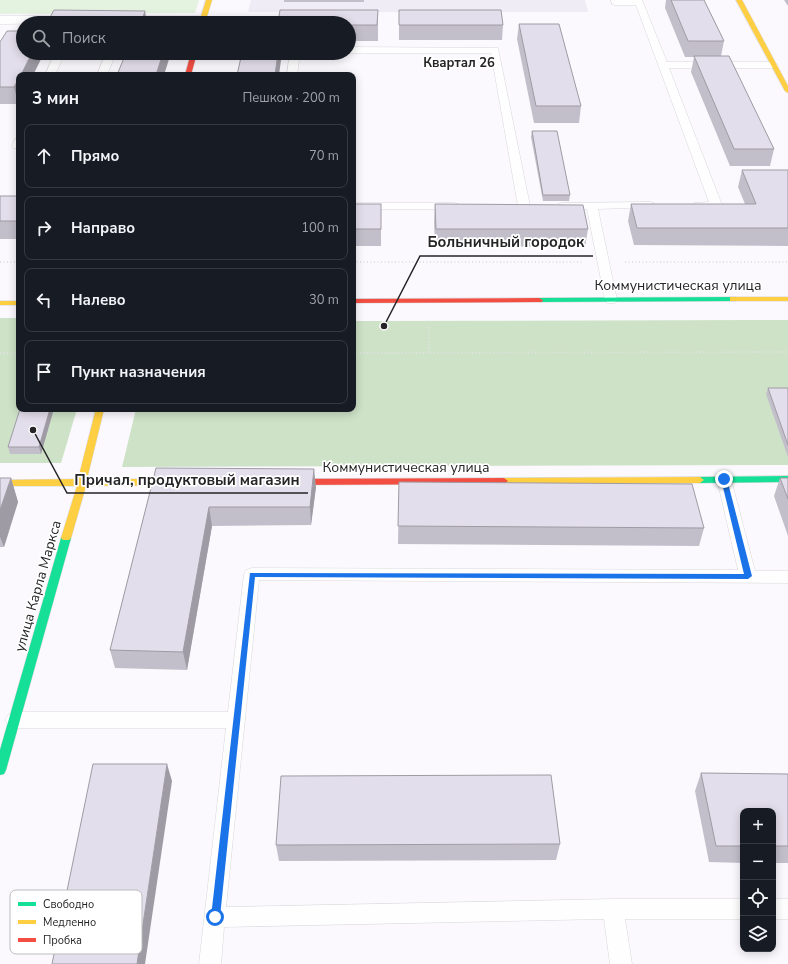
<!DOCTYPE html>
<html lang="ru">
<head>
<meta charset="utf-8">
<style>
  :root { --surface:#171b24; --page:#242831; --text:#f1f3f6; --muted:#9ea1a6; --line:#363941 }
  body { margin:0; font-family:"Nunito Sans",sans-serif; background:var(--page); color:var(--text) }
  .controls { position:absolute; right:12px; bottom:12px; display:grid; overflow:hidden; border-radius:8px; box-shadow:0 2px 10px #0003 }
  .controls button { width:36px; height:36px; display:grid; place-items:center; padding:0; border:0; border-bottom:1px solid var(--line); background:var(--surface); color:var(--text); font:20px sans-serif }
  .stop { position:absolute; width:12px; height:12px; margin:-9px; border:3px solid #1a73e8; border-radius:50%; background:#fff }
  .stop.end { background:#1a73e8; border-color:#fff; box-shadow:0 1px 4px #0008 }
  .list { margin:0; padding:0; list-style:none }
  h2 { display:flex; justify-content:space-between; align-items:center; height:52px; margin:0; padding:0 16px; font-size:17px }
  h2 small { font-size:13px; font-weight:400; color:var(--muted) }
  .list li { display:grid; grid-template-columns:26px 1fr auto; gap:12px; align-items:center; box-sizing:border-box; height:64px; margin:0 8px 8px; padding:0 8px; border:1px solid var(--line); border-radius:8px }
  .list b { display:block; font-size:15px; white-space:nowrap }
  .list em { font-size:13px; font-style:normal; color:var(--muted) }
  .icon { flex:none; width:22px; height:22px; fill:none; stroke:currentColor; stroke-width:2; stroke-linecap:round; stroke-linejoin:round }
  .map { position:relative; flex:none; width:788px; height:964px; overflow:hidden }
  .search { position:absolute; background:var(--surface); box-shadow:0 2px 10px #0003; left:16px; top:16px; width:340px; height:44px; display:flex; align-items:center; gap:10px; box-sizing:border-box; padding:0 14px; border-radius:22px; color:var(--muted); font-size:15px }
  .panel { position:absolute; background:var(--surface); box-shadow:0 2px 10px #0003; left:16px; top:72px; width:340px; height:340px; border-radius:8px }
  .map>svg:first-child { display:block }
  .built { fill:#f0ecf6 }
  .green { fill:#e4f3e0 }
  .forest { fill:#cde2c7 }
  .lines { fill:none; stroke-linecap:round; stroke-linejoin:round }
  .lane-casing { stroke:#d8d7da; stroke-width:1 }
  .street-casing { stroke:#d8d7da; stroke-width:1 }
  .fast-casing { stroke:#d8d7da; stroke-width:1 }
  .slow-casing { stroke:#d8d7da; stroke-width:1 }
  .jam-casing { stroke:#d8d7da; stroke-width:1 }
  .path { stroke:#e2e1e2; stroke-width:2; stroke-dasharray:1 2.5; stroke-linecap:butt }
  .lane { fill:#fefeff; fill-rule:evenodd }
  .street { fill:#fefeff; fill-rule:evenodd }
  .fast { fill:#16e098; fill-rule:evenodd }
  .slow { fill:#ffcf43; fill-rule:evenodd }
  .jam { fill:#f24e42; fill-rule:evenodd }
  .wall { fill:#c3bfca }
  .shaded-wall { fill:#9f9ba4 }
  .building { fill:#e3deeb; stroke:#9f9ba4 }
  .route { fill:#1a73e8 }
  .labels { text-anchor:middle; dominant-baseline:central; stroke-width:3.5; stroke-linejoin:round; paint-order:stroke }
  .far-quarter-label { font-size:13px; font-weight:bold; fill:#252426; stroke:#fff }
  .street-label { font-size:14px; fill:#252426; stroke:#fff }
  .key { fill:#fff; stroke:#bebdbe; stroke-width:1 }
  .key-label { font-size:11px; fill:#252426 }
  .leader { fill:none; stroke:#252426; stroke-width:1.5 }
  .callout-dot { fill:#252426; stroke:#fff; stroke-width:1.5 }
  .callout-label { font-size:15px; text-anchor:middle; font-weight:bold; fill:#252426; stroke:#fff; stroke-width:3.5; stroke-linejoin:round; paint-order:stroke }
</style>
</head>
<body>
<div class="map">
<svg width="788" height="964" viewBox="0 0 788 964">
  <rect width="100%" height="100%" fill="#fbf9fd"/>
  <!-- built -->
  <path class="built" d="M251 0H585L588 12H248Z"/>
  <!-- green -->
  <path class="green" d="M0 0H199L195 13 0 14Z"/>
  <!-- forest -->
  <g class="forest">
    <path d="M0 318H19V409H77L61 463H0Z"/>
    <path d="M788 320V465L122 467 136 409H353V321Z"/>
  </g>
  <g class="lines">
    <defs>
      <g id="lane">
        <path d="M611 0H642L667 62H773L778 65 773 68H669L722 205 720 207H694L692 205 694 203 709 202 636 5H615L612 4Z"/>
        <path d="M349 47 498 48 530 206 528 208H520L518 206 491 53H349Z"/>
        <path d="M55 53H65L55 75H45Z"/>
        <path d="M106 53H116L107 75H97Z"/>
        <path d="M290 53H300L297 75H287Z"/>
        <path d="M19 138V149L13 148 12 146 15 139Z"/>
        <path d="M650 202 654 203 656 205 654 207 598 209 617 300 615 303H607L605 300 587 209H562L558 208 556 206 558 204 562 203Z"/>
        <path d="M353 203H454L458 204 460 206 458 208 454 209H353Z"/>
        <path d="M724 474 729 475 731 479 755 571H788V583L259 580 226 907 613 899H743V919H625L632 964H610L604 919 224 927 221 964H199L226 728H14L8 725 5 720 8 715 14 712H228L244 574 246 570 252 568 738 570 717 479 719 475Z"/>
        <rect x="773" y="899" width="15" height="20"/>
      </g>
      <g id="street">
        <path d="M0 16H77L82 17 84 20 81 23 0 24Z"/>
        <path d="M118 16H203L208 17 210 20 207 23H113L111 20 113 17Z"/>
      </g>
      <g id="fast">
        <path d="M733 297H736V301L539 302 535 300 539 298Z"/>
        <path d="M788 476V482L700 483 696 480 700 477Z"/>
        <path d="M66 534 69 536 71 538 6 770 4 774 0 775V750L61 538 63 536Z"/>
      </g>
      <g id="slow">
        <path d="M206 0H212L205 23H199Z"/>
        <path d="M736 0H742L788 86V93L785 91Z"/>
        <rect x="730" y="297" width="58" height="4"/>
        <rect x="0" y="301" width="19" height="4"/>
        <path d="M96 409H104L87 479H181L186 482 181 485 86 486 71 538 69 540H63L61 538 77 486H0V480L78 479Z"/>
        <path d="M700 477 704 480 700 483 504 484 500 481 504 478Z"/>
      </g>
      <g id="jam">
        <path d="M191 53H197L191 75H185Z"/>
        <path d="M539 298 543 300 542 302 353 303V299Z"/>
        <path d="M504 478 508 481 504 484 285 485 280 482 285 479Z"/>
      </g>
    </defs>
    <!-- lane casing -->
    <use href="#lane" class="lane-casing"/>
    <!-- street casing -->
    <use href="#street" class="street-casing"/>
    <!-- fast casing -->
    <use href="#fast" class="fast-casing"/>
    <!-- slow casing -->
    <use href="#slow" class="slow-casing"/>
    <!-- jam casing -->
    <use href="#jam" class="jam-casing"/>
    <!-- path -->
    <g class="path">
      <path d="M0 262H19"/>
      <path d="M353 262H582"/>
      <path d="M625 262H788"/>
      <path d="M429 327V353"/>
      <path d="M0 353 19 354"/>
      <path d="M353 353 788 352"/>
    </g>
    <!-- lane -->
    <use href="#lane" class="lane"/>
    <!-- street -->
    <use href="#street" class="street"/>
    <!-- fast -->
    <use href="#fast" class="fast"/>
    <!-- slow -->
    <use href="#slow" class="slow"/>
    <!-- jam -->
    <use href="#jam" class="jam"/>
  </g>
  <!-- wall -->
  <g class="wall">
    <rect x="284" y="0" width="80" height="2"/>
    <path d="M666 0H704L724 41 721 56 774 149 770 166H730L691 72 694 57H685L665 8Z"/>
    <path d="M784 0H788V6Z"/>
    <path d="M378 10V41H349V23Z"/>
    <path d="M399 10 503 25 502 40H399Z"/>
    <path d="M519 24 581 106 579 123H534L517 39Z"/>
    <path d="M0 42 23 53H44L33 75H19V103L18 104H0Z"/>
    <path d="M532 131 570 195 569 201H543L531 137Z"/>
    <path d="M742 170H788V246L634 245 628 221 631 204H745L738 187Z"/>
    <rect x="0" y="196" width="19" height="43"/>
    <rect x="353" y="204" width="28" height="42"/>
    <path d="M435 204 588 229 585 247 435 246 434 222Z"/>
    <path d="M768 388H788V457L766 394Z"/>
    <path d="M53 412 41 454H10L8 447Z"/>
    <path d="M156 468 316 487 311 525 212 526 187 670 115 668 110 650Z"/>
    <path d="M0 478H11L18 502 4 547H0Z"/>
    <path d="M780 478H788V536L774 496Z"/>
    <path d="M399 482 704 528 699 546 398 544Z"/>
    <path d="M701 773 788 774V863H773V811H743V863L709 862 695 791Z"/>
    <path d="M560 844 556 860 279 861 276 845Z"/>
  </g>
  <!-- shaded-wall -->
  <g class="shaded-wall">
    <path d="M145 11 147 23H141Z"/>
    <path d="M32 53H44L33 75H21Z"/>
    <path d="M163 53H171L164 75H156Z"/>
    <path d="M278 53H282L279 75H275Z"/>
    <path d="M19 78V103L18 104 14 87Z"/>
    <path d="M50 409H52L53 412 41 454 39 447Z"/>
    <path d="M314 469 316 487 311 525 310 507Z"/>
    <path d="M11 478 18 502 4 547 0 537V510Z"/>
    <path d="M209 507 212 526 187 670 183 652Z"/>
    <path d="M167 764 172 781 145 964H137Z"/>
  </g>
  <!-- building -->
  <g class="building">
    <path d="M671 0H704L724 41H688Z"/>
    <path d="M54 10 145 11 141 23H47Z"/>
    <path d="M280 10H378L377 25H349V23H278Z"/>
    <path d="M399 10H501L503 25H399Z"/>
    <path d="M519 24H559L581 106H536Z"/>
    <path d="M7 31H23V53H32L21 75H19V78L14 87H0V42Z"/>
    <path d="M126 53H163L156 75H117Z"/>
    <path d="M242 53H278L275 75H237Z"/>
    <path d="M694 56H729L774 149H734Z"/>
    <path d="M532 131H557L570 195H543Z"/>
    <path d="M742 170H788V228H637L631 204H756Z"/>
    <rect x="0" y="196" width="19" height="25"/>
    <rect x="353" y="204" width="28" height="25"/>
    <path d="M435 204 583 205 588 229H436Z"/>
    <path d="M768 388H788V445Z"/>
    <path d="M20 409H50L39 447H8Z"/>
    <path d="M156 468 314 469 310 507H209L183 652 110 650Z"/>
    <path d="M0 478H11L0 510Z"/>
    <path d="M780 478H788V499Z"/>
    <path d="M399 482 692 484 704 528 398 526Z"/>
    <path d="M93 764H167L137 964H52Z"/>
    <path d="M701 773 788 774V846H773V811H743V846H716Z"/>
    <path d="M551 775 560 844 276 845 281 776Z"/>
  </g>
  <!-- route -->
  <path class="route" d="M722 477H726L727 479 752 576 748 579 255 577 220 917 218 921 215 922 212 921 211 917 250 573 744 574 721 479Z"/>
  <g class="labels">
    <!-- far-quarter labels -->
    <g class="far-quarter-label">
      <text x="459" y="63">Квартал 26</text>
    </g>
    <!-- street labels -->
    <g class="street-label">
      <text x="678" y="285">Коммунистическая улица</text>
      <text x="406" y="467">Коммунистическая улица</text>
      <text transform="translate(38 586) rotate(-74)">улица Карла Маркса</text>
    </g>
  </g>
  <!-- legend -->
  <rect x="10" y="890" width="132" height="64" rx="6" class="key"/>
  <rect x="18" y="902" width="18" height="4" fill="#16e098"/>
  <rect x="18" y="920" width="18" height="4" fill="#ffcf43"/>
  <rect x="18" y="938" width="18" height="4" fill="#f24e42"/>
  <g class="key-label">
    <text x="43" y="908">Свободно</text>
    <text x="43" y="926">Медленно</text>
    <text x="43" y="944">Пробка</text>
  </g>
  <!-- callouts -->
  <path class="leader" d="M384 326L420 256H593M33 430L67 493H308"/>
  <g class="callout-dot">
    <circle cx="384" cy="326" r="4"/>
    <circle cx="33" cy="430" r="4"/>
  </g>
  <g class="callout-label">
    <text x="506" y="247">Больничный городок</text>
    <text x="187" y="485">Причал, продуктовый магазин</text>
  </g>
</svg>
<div class="controls">
<button>+</button>
<button>−</button>
<button><svg class="icon" aria-label="locate" viewBox="0 0 24 24"><circle cx="12" cy="12" r="6"/><path d="M12 2v4M12 18v4M2 12h4M18 12h4"/></svg></button>
<button><svg class="icon" aria-label="layers" viewBox="0 0 24 24"><path d="M12 4l9 5-9 5-9-5zM3 14l9 5 9-5"/></svg></button>
</div>
<div class="stop" style="left:215px;top:917px"></div>
<div class="stop end" style="left:724px;top:479px"></div>
<div class="search"><svg class="icon" aria-label="search" viewBox="0 0 24 24"><circle cx="10" cy="10" r="6"/><path d="M15 15l6 6"/></svg>Поиск</div>
<section class="panel">
<h2>3 мин<small>Пешком · 200 m</small></h2>
<ul class="list">
<li><svg class="icon" aria-label="ahead" viewBox="0 0 24 24"><path d="M12 20V5M6 11l6-6 6 6"/></svg><div><b>Прямо</b></div><em>70 m</em></li>
<li><svg class="icon" aria-label="right" viewBox="0 0 24 24"><path d="M7 20v-9h11M14 6l5 5-5 5"/></svg><div><b>Направо</b></div><em>100 m</em></li>
<li><svg class="icon" aria-label="left" viewBox="0 0 24 24"><path d="M17 20v-9H6M10 6l-5 5 5 5"/></svg><div><b>Налево</b></div><em>30 m</em></li>
<li><svg class="icon" aria-label="arrive" viewBox="0 0 24 24"><path d="M6 21V4h12l-3 4 3 4H6"/></svg><div><b>Пункт назначения</b></div></li>
</ul>
</section>
</div>
</body>
</html>
